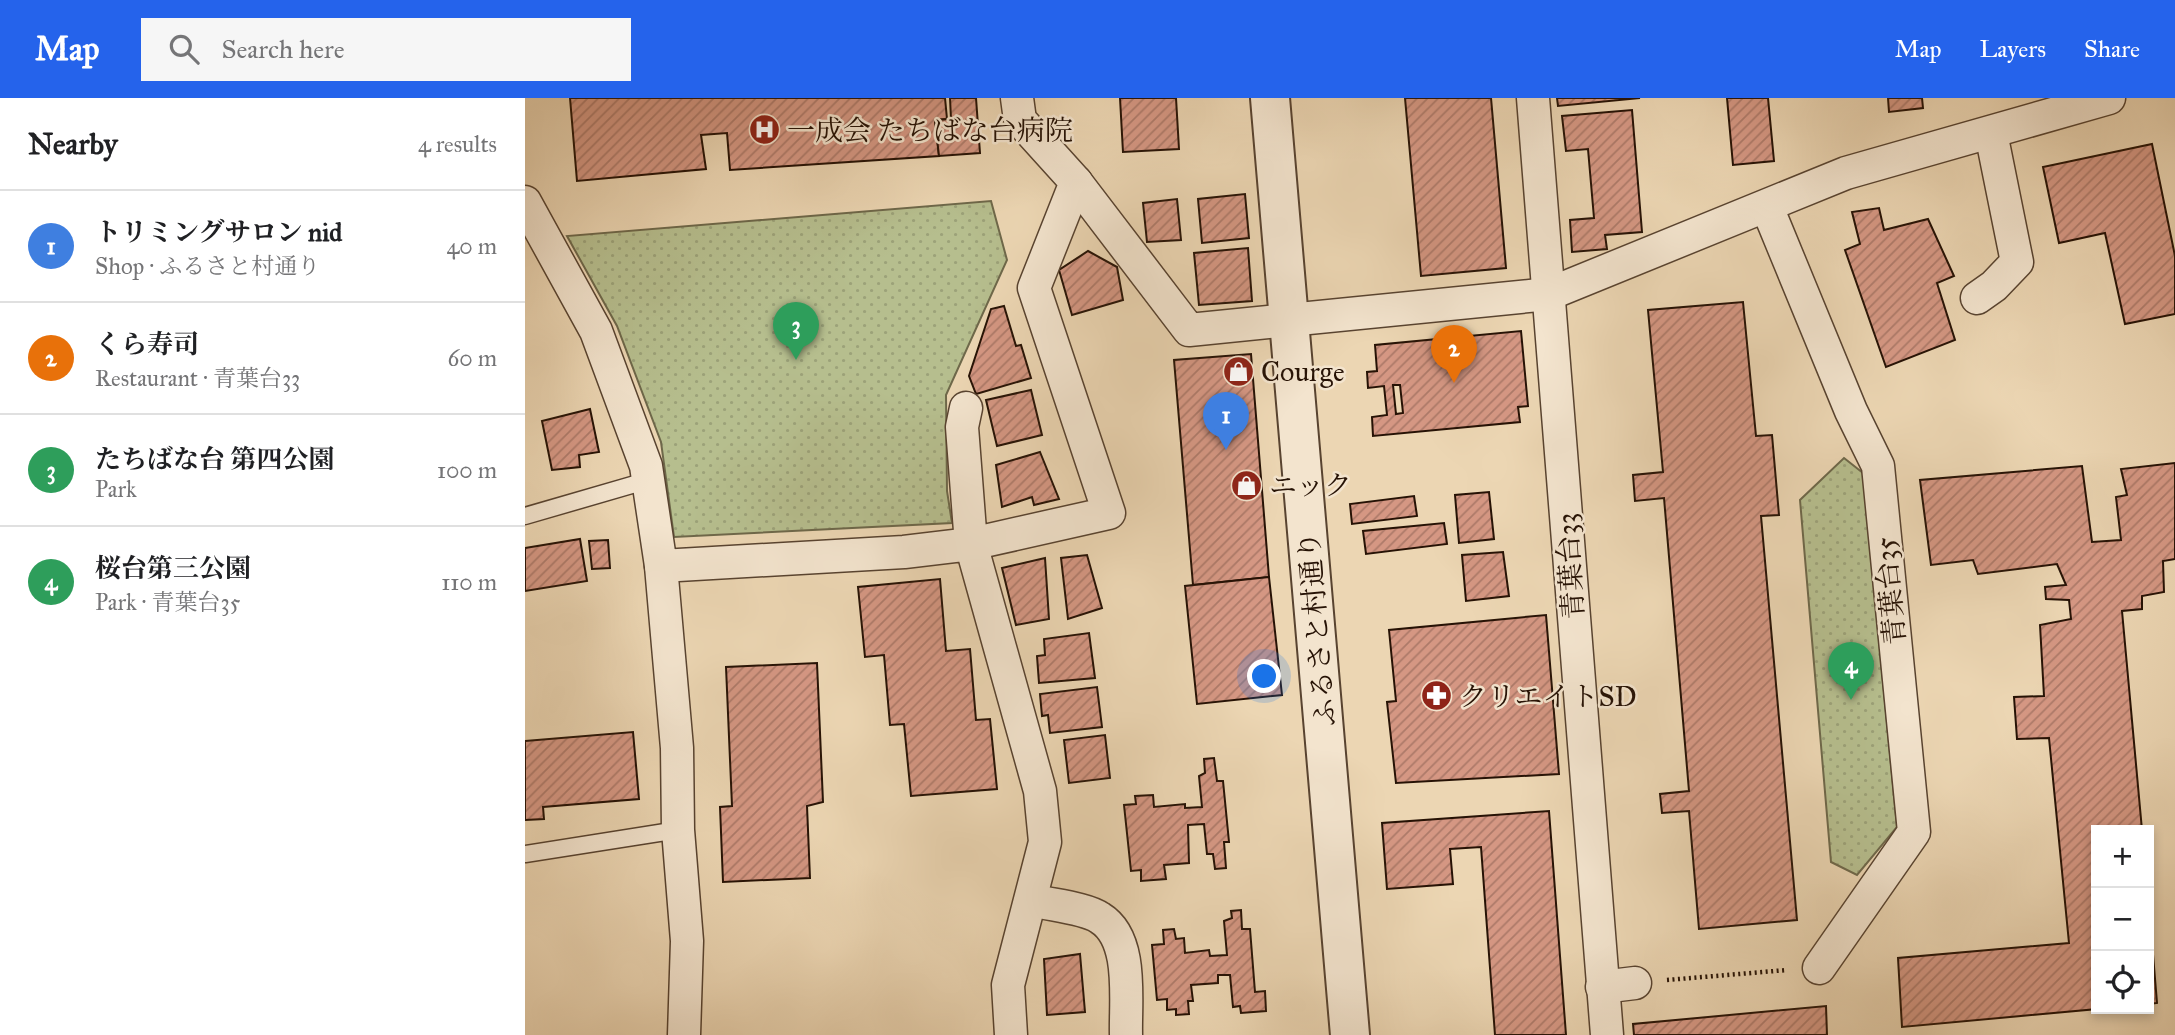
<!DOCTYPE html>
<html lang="en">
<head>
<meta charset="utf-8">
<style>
  :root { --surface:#fff; --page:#f6f6f6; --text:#202124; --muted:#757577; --line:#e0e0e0; --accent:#2563eb }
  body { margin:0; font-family:"IM FELL Great Primer","Noto Serif JP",serif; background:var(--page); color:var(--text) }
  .controls { position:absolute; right:21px; bottom:21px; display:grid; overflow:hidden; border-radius:0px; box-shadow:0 4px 10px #0003 }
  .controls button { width:63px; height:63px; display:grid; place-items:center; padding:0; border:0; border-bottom:2px solid var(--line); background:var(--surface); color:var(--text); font:35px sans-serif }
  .you { position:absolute; left:740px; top:579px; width:24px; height:24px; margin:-18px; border:5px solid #fff; border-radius:50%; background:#1a73e8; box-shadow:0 0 0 10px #1a73e833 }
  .badge { display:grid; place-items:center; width:46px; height:46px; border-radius:50%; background:var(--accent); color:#fff; font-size:23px; font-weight:700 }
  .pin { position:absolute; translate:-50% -58px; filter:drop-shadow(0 2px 4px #0008) }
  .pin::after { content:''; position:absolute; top:37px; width:24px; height:21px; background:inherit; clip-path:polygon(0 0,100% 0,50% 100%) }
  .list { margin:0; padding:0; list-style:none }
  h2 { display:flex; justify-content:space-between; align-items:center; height:91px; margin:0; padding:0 28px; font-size:30px }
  h2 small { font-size:23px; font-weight:400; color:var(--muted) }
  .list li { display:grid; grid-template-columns:46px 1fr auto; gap:21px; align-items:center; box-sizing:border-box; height:112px; padding:0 28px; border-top:2px solid var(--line) }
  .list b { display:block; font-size:26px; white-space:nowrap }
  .list p { margin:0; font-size:23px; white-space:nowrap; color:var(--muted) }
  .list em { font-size:23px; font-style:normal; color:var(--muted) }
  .icon { flex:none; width:38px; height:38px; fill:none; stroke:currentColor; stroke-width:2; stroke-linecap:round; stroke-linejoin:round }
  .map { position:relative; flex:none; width:1650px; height:937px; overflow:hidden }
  header { display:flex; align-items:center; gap:42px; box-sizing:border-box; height:98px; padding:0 35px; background:var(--accent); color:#fff }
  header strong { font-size:33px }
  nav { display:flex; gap:38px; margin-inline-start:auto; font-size:24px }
  .search { width:490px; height:63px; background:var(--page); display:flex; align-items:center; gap:18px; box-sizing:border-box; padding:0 24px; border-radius:0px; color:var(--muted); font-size:26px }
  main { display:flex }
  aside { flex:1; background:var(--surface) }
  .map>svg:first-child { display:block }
  .park { fill:url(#park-dots); stroke:#6e684a; stroke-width:2 }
  .building { fill:url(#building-hatch); stroke:#261205; stroke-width:2; fill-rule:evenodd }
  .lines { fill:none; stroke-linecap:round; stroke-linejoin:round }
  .service-casing { stroke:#584330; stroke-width:19 }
  .minor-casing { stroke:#584330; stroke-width:35 }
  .tertiary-casing { stroke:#584330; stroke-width:42 }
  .path { stroke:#261205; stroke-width:4.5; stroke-dasharray:2 3.5; stroke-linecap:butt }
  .service { stroke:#f3e4ce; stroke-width:16 }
  .minor { stroke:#f3e4ce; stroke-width:32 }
  .tertiary { stroke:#f3e4ce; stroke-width:38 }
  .labels { text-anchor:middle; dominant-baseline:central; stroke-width:5; stroke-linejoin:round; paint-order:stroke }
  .poi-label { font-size:28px; fill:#261205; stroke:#f3e4ce; text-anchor:start }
  .street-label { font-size:28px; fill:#261205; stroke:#f3e4ce }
</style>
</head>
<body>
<header>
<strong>Map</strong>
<div class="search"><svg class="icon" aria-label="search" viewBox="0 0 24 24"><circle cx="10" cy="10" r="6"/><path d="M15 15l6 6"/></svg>Search here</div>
<nav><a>Map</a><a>Layers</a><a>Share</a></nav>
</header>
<main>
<aside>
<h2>Nearby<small>4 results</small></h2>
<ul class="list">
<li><span class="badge" style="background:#3f7fe0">1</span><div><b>トリミングサロン nid</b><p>Shop · ふるさと村通り</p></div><em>40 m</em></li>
<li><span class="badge" style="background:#e8710a">2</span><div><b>くら寿司</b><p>Restaurant · 青葉台33</p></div><em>60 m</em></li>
<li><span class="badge" style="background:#2e9e5b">3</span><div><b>たちばな台 第四公園</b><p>Park</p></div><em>100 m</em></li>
<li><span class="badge" style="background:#2e9e5b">4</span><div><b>桜台第三公園</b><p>Park · 青葉台35</p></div><em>110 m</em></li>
</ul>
</aside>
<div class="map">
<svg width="1650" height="937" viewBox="0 0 1650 937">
  <defs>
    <pattern id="park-dots" width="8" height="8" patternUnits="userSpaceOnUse" patternTransform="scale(1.75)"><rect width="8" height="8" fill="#b6be8e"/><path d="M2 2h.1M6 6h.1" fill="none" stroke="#9ca279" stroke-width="1.8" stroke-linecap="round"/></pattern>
    <pattern id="building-hatch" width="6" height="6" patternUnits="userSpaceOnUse" patternTransform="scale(1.75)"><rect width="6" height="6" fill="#d59783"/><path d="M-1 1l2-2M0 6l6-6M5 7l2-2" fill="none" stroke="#ad7a69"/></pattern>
  </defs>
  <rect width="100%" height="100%" fill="#ecd6b3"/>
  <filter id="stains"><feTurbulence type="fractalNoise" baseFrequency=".00286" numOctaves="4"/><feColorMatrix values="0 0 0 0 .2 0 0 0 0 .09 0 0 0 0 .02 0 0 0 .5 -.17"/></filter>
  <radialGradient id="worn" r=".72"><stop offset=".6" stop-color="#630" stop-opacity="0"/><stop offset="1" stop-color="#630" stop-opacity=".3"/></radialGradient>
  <!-- park -->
  <g class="park">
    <path d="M466 103 482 162 421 297 422 393 427 425 149 439 136 344 92 228 42 138Z"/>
    <path d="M1319 360 1338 375 1372 729 1332 777 1306 764 1275 402Z"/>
  </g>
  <!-- building -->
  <g class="building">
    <path d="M45 0H420L422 21 410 22 414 58 205 72 202 35 176 37 181 71 52 83Z"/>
    <path d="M425 0H451L455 55 414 58 410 22 426 21Z"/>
    <path d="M595 0H651L654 51 598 54Z"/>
    <path d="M880 0H966L981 170 896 178Z"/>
    <path d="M1032 0H1115L1033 8Z"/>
    <path d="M1202 0H1243L1249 63 1208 67Z"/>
    <path d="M1363 0H1397L1398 10 1364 14Z"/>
    <path d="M1107 12 1117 134 1080 137 1082 151 1047 154 1045 122 1069 120 1063 51 1041 53 1037 18Z"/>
    <path d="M1627 46 1650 158V216L1600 226 1580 135 1534 145 1518 69Z"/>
    <path d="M720 96 724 140 677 145 673 101Z"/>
    <path d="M652 101 656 142 622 144 618 105Z"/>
    <path d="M1354 110 1359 132 1403 121 1429 178 1412 185 1430 242 1361 269 1320 152 1335 146 1327 114Z"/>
    <path d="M723 150 727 203 674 207 669 155Z"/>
    <path d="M563 153 592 169 598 202 547 217 534 172Z"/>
    <path d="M1218 204 1231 338 1247 337 1254 417 1236 418 1272 822 1174 831 1164 713 1137 715 1135 696 1164 693 1139 400 1110 403 1108 377 1138 374 1123 212Z"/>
    <path d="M479 208 491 248 496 247 506 280 451 296 444 278 466 211Z"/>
    <path d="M996 233 1003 308 993 309 995 324 848 338 847 319 862 317 859 288 843 290 842 274 852 273 850 247ZM868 287H875L878 315 871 316Z"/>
    <path d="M726 256 744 479 668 487 649 262Z"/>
    <path d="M506 292 517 337 472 348 461 302Z"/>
    <path d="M65 311 74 354 54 357 55 369 27 372 17 323Z"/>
    <path d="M515 354 534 401 509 407 507 399 477 409 471 367Z"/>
    <path d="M1650 365V461L1638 463 1639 494 1617 498V511L1597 513 1617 732H1571L1572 911 1377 929 1373 860 1544 845 1524 640 1492 641 1489 599 1519 598 1515 527 1546 521 1544 502 1521 501 1520 489 1541 487 1532 466 1453 476 1448 462 1406 467 1395 382 1557 368 1567 444 1596 442 1591 399 1602 397 1596 371Z"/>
    <path d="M964 394 969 441 934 445 930 397Z"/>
    <path d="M889 398 892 418 827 426 825 406Z"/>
    <path d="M919 425 922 446 841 456 838 433Z"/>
    <path d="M55 441 62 483 0 493V450Z"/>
    <path d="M83 442 85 470 67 471 64 443Z"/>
    <path d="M978 454 984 498 941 503 937 457Z"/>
    <path d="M562 457 577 510 543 521 536 460Z"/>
    <path d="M520 460 524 521 491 527 477 470Z"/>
    <path d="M744 479 757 597 672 606 660 488Z"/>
    <path d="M415 481 421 553 445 551 451 622 465 621 472 691 386 698 379 626 365 627 359 557 340 559 333 489Z"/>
    <path d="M1021 517 1034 676 871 685 862 604 871 603 864 532Z"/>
    <path d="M564 535 570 580 514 585 512 558 520 557 519 541Z"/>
    <path d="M292 565 298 704 282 708 285 780 198 784 195 709 207 708 201 569Z"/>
    <path d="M572 589 577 629 525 635 523 617 517 618 515 596Z"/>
    <path d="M108 634 114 701 18 709 19 721 0 722V643Z"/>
    <path d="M580 637 585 680 544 685 539 642Z"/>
    <path d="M689 660 692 683H698L704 744H699L701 770 690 771 688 756H682L679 726 663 727 664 765 639 767 641 781 616 783V772L606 773 599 707 611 706 610 698 628 697 629 709 660 706V710L677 709 674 678 680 675 679 661Z"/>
    <path d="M1024 713 1041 937H970L956 749 925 751 928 786 862 791 857 725Z"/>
    <path d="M1624 808 1632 905 1624 906Z"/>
    <path d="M716 812 717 831H725L730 894 740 893 741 913 716 915 715 908 708 909 705 877H693V885L666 887 668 903H663L664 916 651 917V911L642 912V901L632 902 627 847 639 846 638 832 649 831 651 841 659 840 660 855 684 852 685 858 702 857 699 823 707 820 706 813Z"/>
    <path d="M555 856 560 914 522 917 519 861Z"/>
    <path d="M1301 908 1302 937H1109L1108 926Z"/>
  </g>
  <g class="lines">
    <defs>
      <g id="service">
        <path d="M0 418 124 382"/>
        <path d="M0 756 153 732"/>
      </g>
      <g id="minor">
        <path d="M1008 0 1082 937"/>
        <path d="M551 84 664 232 1024 196 1321 75 1584 0"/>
        <path d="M0 104 71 233 121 368 136 468 379 454 446 446 515 693 520 744 483 887 486 937"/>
        <path d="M1242 109 1326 313 1353 368 1389 734 1294 870"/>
        <path d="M1452 200 1469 188 1492 164 1466 35"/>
        <path d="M441 310 437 329 446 446 584 415 509 190 551 84 495 22 492 0"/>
        <path d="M136 468 152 650 153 732 162 843 159 937"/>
        <path d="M507 802C525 807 561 810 575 820 609 841 600 902 601 937"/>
        <path d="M1077 889 1110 885"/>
      </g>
      <path id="tertiary" d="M745 0 825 937"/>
    </defs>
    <!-- service casing -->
    <use href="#service" class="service-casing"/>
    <!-- minor casing -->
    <use href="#minor" class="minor-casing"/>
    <!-- tertiary casing -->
    <use href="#tertiary" class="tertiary-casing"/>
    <!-- path -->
    <path class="path" d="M1142 882 1262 872"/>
    <!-- service -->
    <use href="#service" class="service"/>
    <!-- minor -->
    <use href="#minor" class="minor"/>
    <!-- tertiary -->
    <use href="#tertiary" class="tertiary"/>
  </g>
  <!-- icons -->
  <defs>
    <symbol id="hospital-disc" viewBox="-11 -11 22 22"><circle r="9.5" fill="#8f2418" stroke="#f3e4ce"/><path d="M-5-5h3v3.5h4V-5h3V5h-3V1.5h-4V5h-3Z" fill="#fff"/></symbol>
    <symbol id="shop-disc" viewBox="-11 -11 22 22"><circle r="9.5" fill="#8f2418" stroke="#f3e4ce"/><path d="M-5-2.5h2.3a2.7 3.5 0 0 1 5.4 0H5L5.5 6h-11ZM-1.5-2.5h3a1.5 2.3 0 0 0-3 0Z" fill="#fff"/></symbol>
    <symbol id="pharmacy-disc" viewBox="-11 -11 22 22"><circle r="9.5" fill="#8f2418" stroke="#f3e4ce"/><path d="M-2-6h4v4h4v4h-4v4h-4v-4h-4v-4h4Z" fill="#fff"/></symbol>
  </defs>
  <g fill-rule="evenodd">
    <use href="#hospital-disc" x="222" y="14" width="35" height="35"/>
    <use href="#shop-disc" x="696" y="256" width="35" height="35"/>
    <use href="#shop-disc" x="704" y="370" width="35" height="35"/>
    <use href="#pharmacy-disc" x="894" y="580" width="35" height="35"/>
  </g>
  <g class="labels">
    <!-- poi labels -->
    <g class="poi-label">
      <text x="262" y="32">一成会 たちばな台病院</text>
      <text x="736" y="273">Courge</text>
      <text x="744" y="387">ニック</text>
      <text x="934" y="598">クリエイトSD</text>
    </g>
    <!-- street labels -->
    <g class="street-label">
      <text transform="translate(1045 468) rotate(-94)">青葉台33</text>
      <text transform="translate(1365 493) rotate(-96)">青葉台35</text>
      <text transform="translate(792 531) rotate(-95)">ふるさと村通り</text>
    </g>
  </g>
  <rect width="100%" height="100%" filter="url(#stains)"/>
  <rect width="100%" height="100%" fill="url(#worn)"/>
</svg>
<div class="controls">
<button>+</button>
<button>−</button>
<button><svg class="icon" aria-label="locate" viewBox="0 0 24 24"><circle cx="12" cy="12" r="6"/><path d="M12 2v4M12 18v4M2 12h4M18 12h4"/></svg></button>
</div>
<div class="you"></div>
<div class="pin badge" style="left:701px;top:352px;background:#3f7fe0">1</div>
<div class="pin badge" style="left:929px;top:285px;background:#e8710a">2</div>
<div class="pin badge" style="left:271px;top:262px;background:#2e9e5b">3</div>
<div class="pin badge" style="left:1326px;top:602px;background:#2e9e5b">4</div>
</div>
</main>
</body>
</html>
